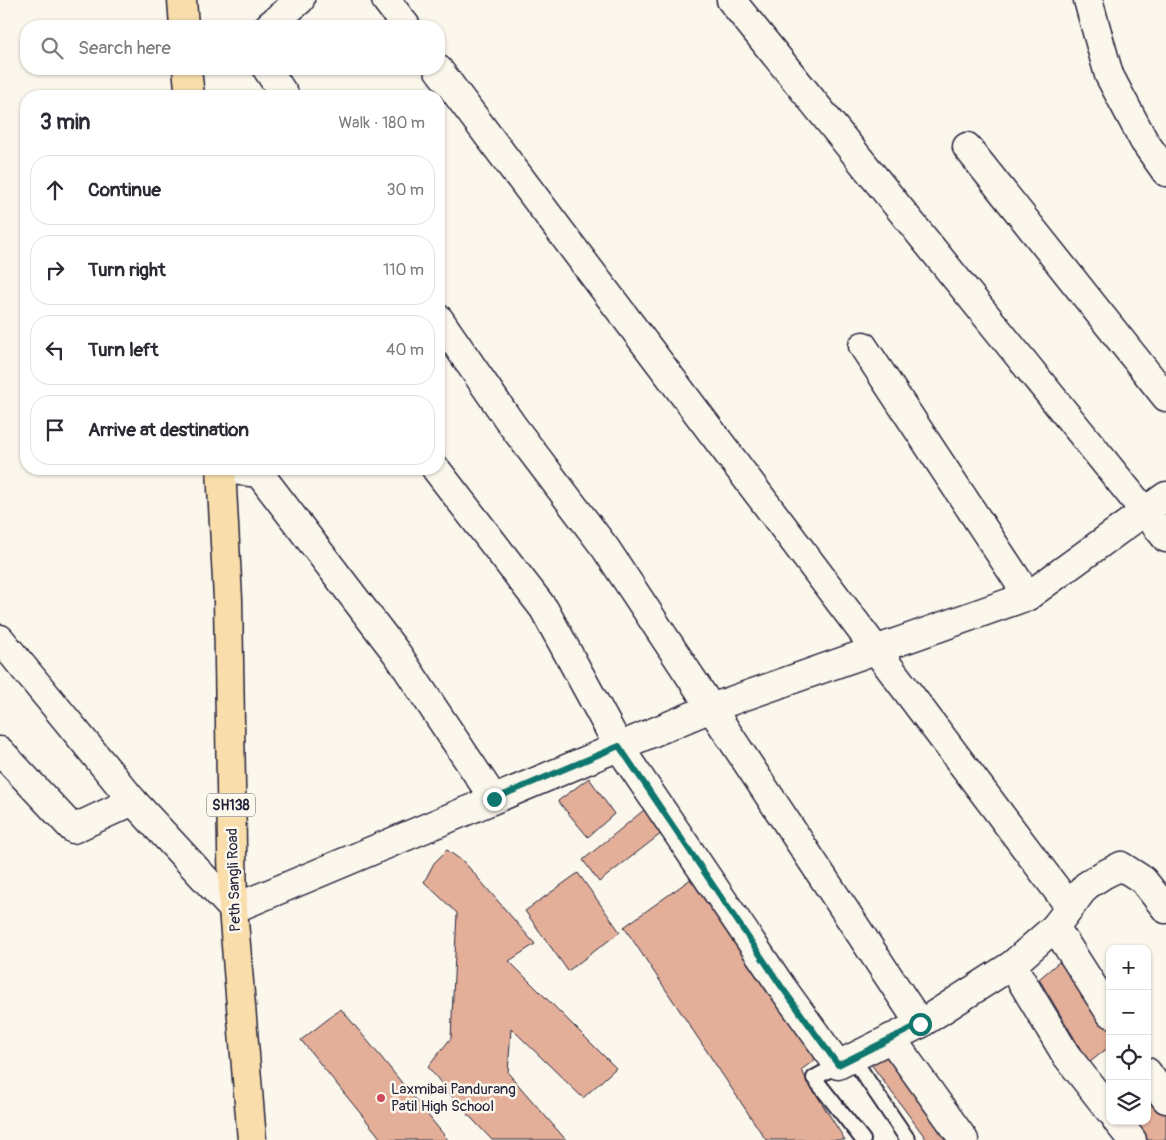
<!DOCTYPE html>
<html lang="en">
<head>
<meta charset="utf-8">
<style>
  :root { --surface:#fff; --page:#f2f2f3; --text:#2b2b33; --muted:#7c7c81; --line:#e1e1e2 }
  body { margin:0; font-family:Pangolin,sans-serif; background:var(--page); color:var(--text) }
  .controls { position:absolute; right:15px; bottom:15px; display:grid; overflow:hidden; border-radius:10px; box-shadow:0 1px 4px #0004 }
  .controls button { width:45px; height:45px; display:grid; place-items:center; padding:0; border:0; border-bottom:1px solid var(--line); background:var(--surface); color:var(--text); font:25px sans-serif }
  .stop { position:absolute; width:15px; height:15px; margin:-11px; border:4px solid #0f766e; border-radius:50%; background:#fff }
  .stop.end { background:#0f766e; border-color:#fff; box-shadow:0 1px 5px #0008 }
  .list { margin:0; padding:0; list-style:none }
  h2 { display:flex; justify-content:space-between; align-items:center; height:65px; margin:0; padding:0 20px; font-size:21px }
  h2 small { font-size:16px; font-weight:400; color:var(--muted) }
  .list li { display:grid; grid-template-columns:32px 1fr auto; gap:15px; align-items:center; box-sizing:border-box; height:70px; margin:0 10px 10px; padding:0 10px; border:1px solid var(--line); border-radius:20px }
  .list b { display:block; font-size:19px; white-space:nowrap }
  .list em { font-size:16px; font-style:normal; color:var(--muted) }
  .icon { flex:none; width:28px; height:28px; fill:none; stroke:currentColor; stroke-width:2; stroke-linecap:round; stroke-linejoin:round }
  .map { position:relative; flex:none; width:1166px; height:1140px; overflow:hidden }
  .search { position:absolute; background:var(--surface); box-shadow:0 1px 4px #0004; left:20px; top:20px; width:425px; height:55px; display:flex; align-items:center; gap:12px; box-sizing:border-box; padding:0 18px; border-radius:20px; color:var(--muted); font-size:19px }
  .panel { position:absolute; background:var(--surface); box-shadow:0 1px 4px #0004; left:20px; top:90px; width:425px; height:385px; border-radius:20px }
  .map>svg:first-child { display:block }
  .building { fill:#e4af99; stroke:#22223b }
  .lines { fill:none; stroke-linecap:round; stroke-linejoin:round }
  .service-casing { stroke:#22223b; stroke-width:18 }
  .minor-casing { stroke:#22223b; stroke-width:31 }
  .secondary-casing { stroke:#22223b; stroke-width:31 }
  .trunk-casing { stroke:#22223b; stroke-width:31 }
  .service { stroke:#fbf7ec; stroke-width:14 }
  .minor { stroke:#fbf7ec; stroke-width:28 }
  .secondary { stroke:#fbf7ec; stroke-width:28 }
  .trunk { stroke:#f9deab; stroke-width:28 }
  .route { stroke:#0f766e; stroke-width:6 }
  .poi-dot { fill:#d1495b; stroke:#fbf7ec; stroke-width:2 }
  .labels { text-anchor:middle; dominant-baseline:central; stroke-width:5; stroke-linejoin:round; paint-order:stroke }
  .shield { fill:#fbf7ec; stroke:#636270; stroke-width:1 }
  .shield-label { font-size:14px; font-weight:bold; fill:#22223b }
  .street-label { font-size:15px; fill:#22223b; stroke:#fbf7ec }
  .poi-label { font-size:15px; fill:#22223b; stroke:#fbf7ec; text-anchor:start }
</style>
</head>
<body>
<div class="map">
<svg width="1166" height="1140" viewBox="0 0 1166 1140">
  <rect width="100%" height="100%" fill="#fbf7ec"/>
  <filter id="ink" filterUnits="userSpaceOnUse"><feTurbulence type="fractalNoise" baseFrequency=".02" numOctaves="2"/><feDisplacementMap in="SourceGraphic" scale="10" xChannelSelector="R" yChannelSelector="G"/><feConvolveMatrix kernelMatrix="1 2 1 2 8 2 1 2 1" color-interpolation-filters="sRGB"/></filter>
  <g filter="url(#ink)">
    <!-- building -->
    <g class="building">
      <path d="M589 778 614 814 588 837 558 801Z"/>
      <path d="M650 805 667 829 599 882 583 860Z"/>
      <path d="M447 850 465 863 535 944 509 961 616 1068 583 1098 511 1028 508 1073 566 1140H492L460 1106 428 1067 451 1038 457 913 424 882 434 863Z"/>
      <path d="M578 873 620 932 568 971 525 911Z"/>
      <path d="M695 876 820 1056 801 1070 845 1140H766L624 927Z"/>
      <path d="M1059 962 1088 991 1110 1027V1046L1089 1063 1039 979Z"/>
      <path d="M341 1009 381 1057 448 1140H382L301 1040Z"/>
      <path d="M892 1045 961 1140H927L868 1060Z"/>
      <path d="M1160 1098 1166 1107V1140H1140L1126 1121H1147V1106Z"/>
    </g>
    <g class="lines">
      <defs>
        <g id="service">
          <path d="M851 1059 862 1072 908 1140"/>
          <path d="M838 1065 814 1078 863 1140"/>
        </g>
        <g id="minor">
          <path d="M386 0 406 26"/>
          <path d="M731 0 1166 538"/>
          <path d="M1088 0 1109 75 1144 141 1166 172"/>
          <path d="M269 26 300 0"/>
          <path d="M267 69 285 96"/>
          <path d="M438 69 1070 907"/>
          <path d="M967 147 1166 397"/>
          <path d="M439 319 512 425 606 549 920 1024"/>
          <path d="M863 346 1028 596"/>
          <path d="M224 469 259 473 398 655 494 799"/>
          <path d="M436 469 544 609 619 747 781 986 838 1065 920 1024 1012 965 1066 1055 1110 1111"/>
          <path d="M0 639 133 801"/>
          <path d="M0 751 73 829 133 801 233 909"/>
          <path d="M1012 965 1055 927"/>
          <path d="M1110 1013 1055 927 1086 886 1103 875 1121 866 1143 880 1166 909"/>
          <path d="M891 1038 964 1140"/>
          <path d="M1147 1072 1166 1099"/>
          <path d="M1117 1121 1132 1140"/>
        </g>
        <path id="secondary" d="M233 909 711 708 1028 596 1166 496"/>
        <g id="trunk">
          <path d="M182 0 184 26"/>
          <path d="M187 69 190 96"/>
          <path d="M221 469 228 599 233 909 252 1140"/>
        </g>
      </defs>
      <!-- service casing -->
      <use href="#service" class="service-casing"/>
      <!-- minor casing -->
      <use href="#minor" class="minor-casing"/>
      <!-- secondary casing -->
      <use href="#secondary" class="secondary-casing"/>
      <!-- trunk casing -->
      <use href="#trunk" class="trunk-casing"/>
      <!-- service -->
      <use href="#service" class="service"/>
      <!-- minor -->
      <use href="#minor" class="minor"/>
      <!-- secondary -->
      <use href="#secondary" class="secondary"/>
      <!-- trunk -->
      <use href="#trunk" class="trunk"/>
    </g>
  </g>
  <g class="lines" filter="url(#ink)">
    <!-- route -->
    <path class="route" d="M494 799 619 746 781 986 838 1065 920 1024"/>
  </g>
  <!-- markers -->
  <circle class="poi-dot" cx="381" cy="1098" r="5"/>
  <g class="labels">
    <!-- shield labels -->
    <rect class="shield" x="207" y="793.5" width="48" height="23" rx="4"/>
    <g class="shield-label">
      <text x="231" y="805">SH138</text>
    </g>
    <!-- street labels -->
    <g class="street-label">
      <text transform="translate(234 880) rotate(-92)">Peth Sangli Road</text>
    </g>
    <!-- poi labels -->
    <g class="poi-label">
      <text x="391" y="1089">Laxmibai Pandurang<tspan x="391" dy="17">Patil High School</tspan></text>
    </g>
  </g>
</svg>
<div class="controls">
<button>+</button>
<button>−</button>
<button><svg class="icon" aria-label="locate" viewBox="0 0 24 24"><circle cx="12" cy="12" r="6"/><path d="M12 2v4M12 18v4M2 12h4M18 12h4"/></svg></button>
<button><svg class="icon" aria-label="layers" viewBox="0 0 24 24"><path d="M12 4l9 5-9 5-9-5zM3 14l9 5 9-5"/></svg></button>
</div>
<div class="stop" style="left:920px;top:1024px"></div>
<div class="stop end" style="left:494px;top:799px"></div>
<div class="search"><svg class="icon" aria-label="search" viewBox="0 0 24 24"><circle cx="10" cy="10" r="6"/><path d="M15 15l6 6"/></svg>Search here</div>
<section class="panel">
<h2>3 min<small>Walk · 180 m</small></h2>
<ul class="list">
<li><svg class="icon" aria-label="ahead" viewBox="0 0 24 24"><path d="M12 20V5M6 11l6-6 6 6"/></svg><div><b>Continue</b></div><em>30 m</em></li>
<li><svg class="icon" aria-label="right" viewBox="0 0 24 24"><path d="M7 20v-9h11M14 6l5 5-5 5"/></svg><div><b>Turn right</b></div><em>110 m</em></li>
<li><svg class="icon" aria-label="left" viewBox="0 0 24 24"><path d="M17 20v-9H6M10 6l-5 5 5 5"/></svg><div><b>Turn left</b></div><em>40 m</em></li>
<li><svg class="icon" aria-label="arrive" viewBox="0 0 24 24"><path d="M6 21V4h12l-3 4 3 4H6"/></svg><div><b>Arrive at destination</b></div></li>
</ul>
</section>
</div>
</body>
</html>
